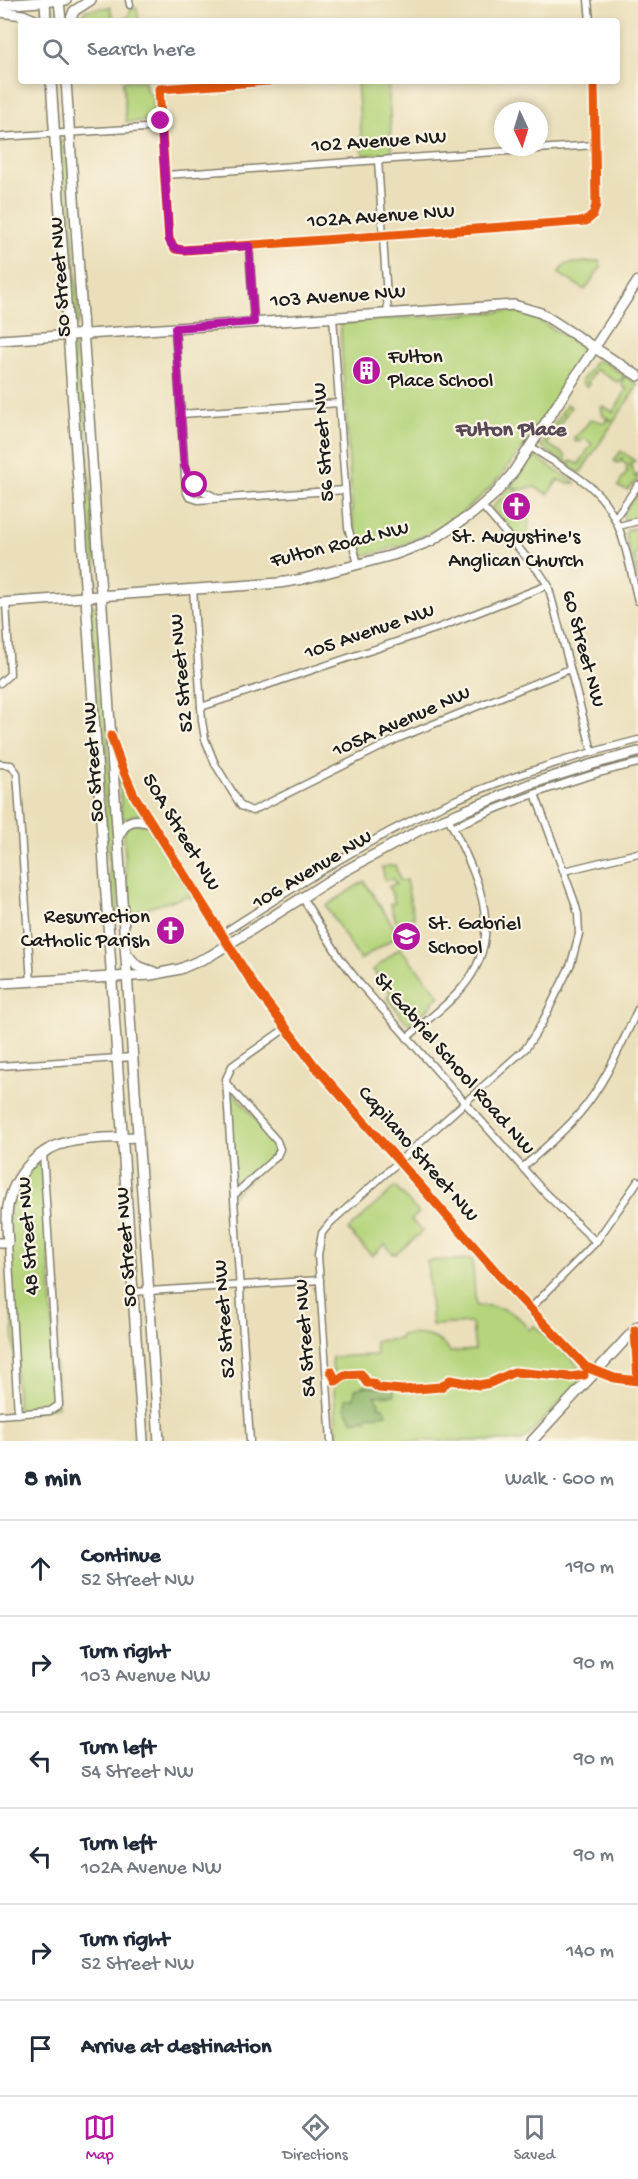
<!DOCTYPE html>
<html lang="en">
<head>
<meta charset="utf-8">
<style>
  :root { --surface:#fff; --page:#f6f6f7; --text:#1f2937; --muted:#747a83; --line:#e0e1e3; --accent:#b5179e }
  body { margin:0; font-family:"Gochi Hand",sans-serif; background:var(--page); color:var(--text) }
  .compass { position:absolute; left:494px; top:102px; width:54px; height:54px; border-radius:50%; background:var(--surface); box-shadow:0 3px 9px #0003; rotate:176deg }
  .stop { position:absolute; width:18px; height:18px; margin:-14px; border:4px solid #b5179e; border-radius:50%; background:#fff }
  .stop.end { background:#b5179e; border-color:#fff; box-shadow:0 2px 6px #0008 }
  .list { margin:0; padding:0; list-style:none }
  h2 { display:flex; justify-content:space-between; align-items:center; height:78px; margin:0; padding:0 24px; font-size:26px }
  h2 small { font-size:20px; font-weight:400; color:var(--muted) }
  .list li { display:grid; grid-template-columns:39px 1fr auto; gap:18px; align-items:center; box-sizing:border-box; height:96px; padding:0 24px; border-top:2px solid var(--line) }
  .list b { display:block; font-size:22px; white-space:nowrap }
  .list p { margin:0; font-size:20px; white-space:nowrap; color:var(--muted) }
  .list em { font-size:20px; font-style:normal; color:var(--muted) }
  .icon { flex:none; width:33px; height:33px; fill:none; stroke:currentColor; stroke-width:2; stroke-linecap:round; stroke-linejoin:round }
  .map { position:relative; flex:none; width:638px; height:1441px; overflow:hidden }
  .search { position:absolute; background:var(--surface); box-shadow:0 3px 9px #0003; left:18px; right:18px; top:18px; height:66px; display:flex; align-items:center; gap:15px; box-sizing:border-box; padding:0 21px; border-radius:6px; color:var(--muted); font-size:22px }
  .sheet { height:654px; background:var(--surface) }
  nav { display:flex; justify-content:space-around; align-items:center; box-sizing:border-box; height:84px; border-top:2px solid var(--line); background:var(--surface); font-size:16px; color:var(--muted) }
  nav a { display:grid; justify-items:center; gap:3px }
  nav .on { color:var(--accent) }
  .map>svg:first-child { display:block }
  .green { fill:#b5d47b; stroke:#68784c; stroke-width:1.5 }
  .forest { fill:#90b66b; stroke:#566944; stroke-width:1.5 }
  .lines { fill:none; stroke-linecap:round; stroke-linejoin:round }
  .street-casing { stroke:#837e6b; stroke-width:9 }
  .secondary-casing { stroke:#837e6b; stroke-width:12 }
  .primary-casing { stroke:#837e6b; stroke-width:12 }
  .street { stroke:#fff; stroke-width:6 }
  .secondary { stroke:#fff; stroke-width:9 }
  .primary { stroke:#fff; stroke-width:9 }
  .cycleway-casing { stroke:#fcf5e5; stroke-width:13 }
  .cycleway { stroke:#e8590c; stroke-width:9 }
  .route { stroke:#b5179e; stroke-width:8 }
  .labels { text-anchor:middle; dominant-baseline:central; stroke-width:4.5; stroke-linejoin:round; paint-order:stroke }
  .street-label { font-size:21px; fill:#1c1c1c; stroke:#fcf5e5 }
  .poi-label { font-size:21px; fill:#1c1c1c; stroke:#fcf5e5; text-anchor:start }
  .neighbourhood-label { font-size:22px; font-weight:bold; fill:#594957; stroke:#fcf5e5 }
</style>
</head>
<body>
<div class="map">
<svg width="638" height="1441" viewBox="0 0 638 1441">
  <rect width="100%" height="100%" fill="#fcf5e5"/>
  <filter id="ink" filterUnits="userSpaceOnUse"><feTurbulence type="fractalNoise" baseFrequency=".0167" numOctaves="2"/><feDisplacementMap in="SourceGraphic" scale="12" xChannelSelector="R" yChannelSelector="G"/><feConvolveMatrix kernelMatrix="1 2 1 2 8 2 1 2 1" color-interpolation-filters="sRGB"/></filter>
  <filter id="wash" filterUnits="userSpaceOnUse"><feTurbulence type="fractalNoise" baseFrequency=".008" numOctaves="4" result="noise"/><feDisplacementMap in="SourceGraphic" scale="24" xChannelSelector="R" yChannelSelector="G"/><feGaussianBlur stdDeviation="1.35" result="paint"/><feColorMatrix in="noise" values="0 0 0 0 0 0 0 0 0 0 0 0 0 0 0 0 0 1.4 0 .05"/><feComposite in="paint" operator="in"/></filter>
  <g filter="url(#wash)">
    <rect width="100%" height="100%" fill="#eadfba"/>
    <!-- green -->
    <g class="green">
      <path d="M110 7 113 18 119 20 128 17 131 9 137 8 139 21H79L86 10Z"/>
      <path d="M123 81H145L146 90 153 97 154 120 128 122 126 121Z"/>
      <path d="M388 81 392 153 363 155 357 82Z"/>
      <path d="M64 140 67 143 79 321 76 325 71 323 59 142Z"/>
      <path d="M599 261 601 267 585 290 558 273 566 264Z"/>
      <path d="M513 311 532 316 582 347 583 355C534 429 495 512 406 543 392 548 376 555 362 555L353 523 340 324 371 320Z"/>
      <path d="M77 343 81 346 97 585 92 587 88 583 72 347Z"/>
      <path d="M598 360 602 361 624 375 621 380 617 382 597 370H595L588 382 589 384 587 387 581 382 595 362Z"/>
      <path d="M625 376 638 385 580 473 568 465 571 461 579 464 592 444 584 438 580 442 577 440 576 442 574 437C579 436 587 424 591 419L605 423 606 419 612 420 603 416 601 408 603 406 613 412 622 398 624 392 627 390 621 384Z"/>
      <path d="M567 404 571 407 547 444 565 455 567 464 541 446Z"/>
      <path d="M621 451 635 461 630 463 635 477 638 474V479L628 490 618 487 622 478 628 472 626 470 628 466 621 461 623 457 618 463 614 461Z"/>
      <path d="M536 457 575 483H566L558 480 548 494 534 487 518 490 512 485 531 459Z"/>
      <path d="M511 486 518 492 517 495 504 504 511 519 515 520 519 515 521 517 531 509 532 511 515 520 529 515 528 534 519 541 492 508Z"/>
      <path d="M638 491V517L624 520 623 514Z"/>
      <path d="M638 527V553L635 554 638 566V581L625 534 628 530Z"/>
      <path d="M94 605 99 608 119 917 112 905 90 609Z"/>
      <path d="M118 764 143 815H134L122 820Z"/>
      <path d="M133 823 147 825 151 829 192 895 191 898 188 896 134 912 128 916 124 837V832Z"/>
      <path d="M395 865 400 881 406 880 414 918 403 920 404 923 397 924 390 904 395 903 389 886 396 884 393 879 385 880 382 867Z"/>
      <path d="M364 881 399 935 360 960 326 906Z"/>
      <path d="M400 948 440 996 432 1002 433 1004 411 1023 406 1022 387 997 391 993 373 970Z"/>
      <path d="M226 1083 280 1149 234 1195Z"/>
      <path d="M43 1153 58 1407 18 1414 7 1225 12 1191Z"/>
      <path d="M395 1187 419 1213 411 1220 423 1231 396 1254H393L385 1244 372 1256 348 1230Z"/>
      <path d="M472 1259 476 1306C496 1304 519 1311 528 1330L534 1326C547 1337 582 1362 583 1378L523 1441H337L332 1357 376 1355 375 1341 400 1339V1335C420 1333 438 1334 450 1352L475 1350 472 1323 432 1325 427 1261Z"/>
    </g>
    <!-- forest -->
    <path class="forest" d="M366 1386 394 1389V1395L375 1396 379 1402 378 1406 383 1407 387 1414 367 1416V1419L353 1421 345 1408V1399L354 1398 355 1389Z"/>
  </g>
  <g filter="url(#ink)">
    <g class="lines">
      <defs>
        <g id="street">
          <path d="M129 0 130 5"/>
          <path d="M588 0 590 21"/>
          <path d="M269 81 159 89 169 239 175 249 184 250 586 221 593 215 596 205 594 81"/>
          <path d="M0 137 161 127"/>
          <path d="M378 160 388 313"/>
          <path d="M165 175 595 145"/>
          <path d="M249 246 254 322"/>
          <path d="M333 317 348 527 358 564"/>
          <path d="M175 328 186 491 189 497 198 500 345 490"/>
          <path d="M181 414 339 403"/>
          <path d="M531 447C551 461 576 473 593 489 624 517 628 563 638 601"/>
          <path d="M186 471 197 488 215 497"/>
          <path d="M482 506 540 573 548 585 592 751"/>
          <path d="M615 518 638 485"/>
          <path d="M619 526 638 521"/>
          <path d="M193 589 202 721 205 739 215 764 241 806 252 811 399 738 570 669"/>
          <path d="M0 683 10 674 6 602"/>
          <path d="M201 707 438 628 548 585"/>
          <path d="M114 745 134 795 198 899 259 994 320 1072 514 1292 586 1367 614 1378 638 1381 635 1330"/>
          <path d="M0 764 11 765 17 773 31 982"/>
          <path d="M453 827C513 801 574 777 638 763"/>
          <path d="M564 871 638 853"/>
          <path d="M302 897 340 958 360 984 545 1193 596 1242"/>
          <path d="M222 934C292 889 362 842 439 807 503 778 570 757 638 740"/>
          <path d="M407 1038C425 1021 446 1007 462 988 510 932 474 872 448 817"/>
          <path d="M0 1066 133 1057"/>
          <path d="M226 1083 277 1141 280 1149 277 1156 234 1195"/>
          <path d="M522 1168C541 1151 562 1134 579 1114 605 1084 621 1045 638 1009"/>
          <path d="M8 1243 18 1414"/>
          <path d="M133 1292 320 1280"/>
          <path d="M530 1309 596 1242 638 1181"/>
          <path d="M0 1415 50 1411 59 1405 43 1153"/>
          <path d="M250 1441 226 1079 232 1066 286 1028"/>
          <path d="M331 1441 318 1255 322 1233 330 1223 526 1048 541 1025 571 964 579 934 578 914 574 900 535 794"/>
        </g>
        <g id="secondary">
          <path d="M45 0 46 21"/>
          <path d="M59 0 61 21"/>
          <path d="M51 81 143 1441"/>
          <path d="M66 81 159 1441"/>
          <path d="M0 340 514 305 541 313 638 376"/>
          <path d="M0 603 279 583 303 579 393 555 431 541 472 514 496 493 512 474 638 281"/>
          <path d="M119 835C127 818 137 818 153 824"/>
          <path d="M127 954 137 966 154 972"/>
          <path d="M0 983 151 975 180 969 210 956 341 873 427 826 530 784 593 764 638 752"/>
          <path d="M0 1243H8C7 1230 6 1218 8 1206 14 1175 38 1148 69 1142 91 1137 115 1138 138 1137"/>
          <path d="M532 1441 638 1326"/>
        </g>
        <g id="primary">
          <path d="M0 5 66 0"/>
          <path d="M0 12 23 15 37 21"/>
          <path d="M70 21 74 11 91 0"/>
        </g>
      </defs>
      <!-- street casing -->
      <use href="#street" class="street-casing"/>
      <!-- secondary casing -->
      <use href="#secondary" class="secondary-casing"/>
      <!-- primary casing -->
      <use href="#primary" class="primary-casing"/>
      <!-- street -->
      <use href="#street" class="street"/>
      <!-- secondary -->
      <use href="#secondary" class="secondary"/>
      <!-- primary -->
      <use href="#primary" class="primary"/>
      <defs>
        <g id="cycleway">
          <path d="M269 81 159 89 169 239 175 249 184 250 586 221 593 215 596 205 594 81"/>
          <path d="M111 736 121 765 134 795 255 987 314 1065 514 1292 586 1367 614 1378 638 1381 635 1330"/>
          <path d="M331 1371 336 1381 345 1375 361 1374 367 1383H372L379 1388 402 1390 441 1387 450 1380 479 1385 490 1383 514 1372 571 1377 584 1375"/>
        </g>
      </defs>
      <!-- cycleway casing -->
      <use href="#cycleway" class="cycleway-casing"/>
      <!-- cycleway -->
      <use href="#cycleway" class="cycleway"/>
    </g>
  </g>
  <g class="lines" filter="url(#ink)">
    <!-- route -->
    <path class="route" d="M161 121 169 239C171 247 176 250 184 250L249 246 254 322 175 328 184 465 195 485"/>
  </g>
  <!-- icons -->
  <defs>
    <symbol id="building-disc" viewBox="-11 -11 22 22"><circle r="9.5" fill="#b5179e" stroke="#fcf5e5"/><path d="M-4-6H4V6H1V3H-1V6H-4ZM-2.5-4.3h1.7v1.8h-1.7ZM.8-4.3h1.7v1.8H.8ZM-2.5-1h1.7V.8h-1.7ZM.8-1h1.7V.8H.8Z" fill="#fff"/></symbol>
    <symbol id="church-disc" viewBox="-11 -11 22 22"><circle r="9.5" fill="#b5179e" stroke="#fcf5e5"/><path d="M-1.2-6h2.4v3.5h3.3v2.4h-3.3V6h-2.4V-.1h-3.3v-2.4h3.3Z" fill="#fff"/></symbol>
    <symbol id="school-disc" viewBox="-11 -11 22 22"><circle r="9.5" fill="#b5179e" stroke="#fcf5e5"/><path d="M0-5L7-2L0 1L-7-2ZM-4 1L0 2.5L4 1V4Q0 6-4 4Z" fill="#fff"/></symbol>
  </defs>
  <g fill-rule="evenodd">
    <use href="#building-disc" x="350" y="354" width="33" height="33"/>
    <use href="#church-disc" x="500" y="490" width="33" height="33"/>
    <use href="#church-disc" x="154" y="914" width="33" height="33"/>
    <use href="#school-disc" x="390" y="920" width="33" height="33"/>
  </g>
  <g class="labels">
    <!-- street labels -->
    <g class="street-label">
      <text transform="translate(379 143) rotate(-4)">102 Avenue NW</text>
      <text transform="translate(381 218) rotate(-4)">102A Avenue NW</text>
      <text transform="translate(62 277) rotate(-94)">50 Street NW</text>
      <text transform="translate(338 298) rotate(-4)">103 Avenue NW</text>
      <text transform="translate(325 442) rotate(-94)">56 Street NW</text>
      <text transform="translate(340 546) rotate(-14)">Fulton Road NW</text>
      <text transform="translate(370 633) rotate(-19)">105 Avenue NW</text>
      <text transform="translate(582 649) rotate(75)">60 Street NW</text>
      <text transform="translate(183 673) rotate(-95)">52 Street NW</text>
      <text transform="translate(402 723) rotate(-24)">105A Avenue NW</text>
      <text transform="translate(95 762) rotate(-94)">50 Street NW</text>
      <text transform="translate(180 833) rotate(59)">50A Street NW</text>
      <text transform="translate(313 871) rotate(-31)">106 Avenue NW</text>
      <text transform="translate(453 1065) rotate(49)">St Gabriel School Road NW</text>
      <text transform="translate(417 1155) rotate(49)">Capilano Street NW</text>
      <text transform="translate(30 1236) rotate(-94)">48 Street NW</text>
      <text transform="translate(128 1247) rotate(-94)">50 Street NW</text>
      <text transform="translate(226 1319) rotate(-94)">52 Street NW</text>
      <text transform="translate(307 1338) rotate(-94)">54 Street NW</text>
    </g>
    <!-- poi labels -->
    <g class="poi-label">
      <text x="388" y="358">Fulton<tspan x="388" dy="24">Place School</tspan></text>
      <text x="516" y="538" text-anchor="middle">St. Augustine's<tspan x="516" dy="24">Anglican Church</tspan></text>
      <text x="150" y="918" text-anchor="end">Resurrection<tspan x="150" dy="24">Catholic Parish</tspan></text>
      <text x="428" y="925">St. Gabriel<tspan x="428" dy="24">School</tspan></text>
    </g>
    <!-- neighbourhood labels -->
    <g class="neighbourhood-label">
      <text x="511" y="431">Fulton Place</text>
    </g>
  </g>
</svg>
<svg class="compass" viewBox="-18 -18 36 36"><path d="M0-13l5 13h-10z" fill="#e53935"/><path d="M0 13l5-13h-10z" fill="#747a83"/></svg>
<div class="stop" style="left:195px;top:485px"></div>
<div class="stop end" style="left:161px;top:121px"></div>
<div class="search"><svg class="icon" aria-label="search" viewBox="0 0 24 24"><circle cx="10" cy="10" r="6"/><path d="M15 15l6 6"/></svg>Search here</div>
</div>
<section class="sheet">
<h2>8 min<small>Walk · 600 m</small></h2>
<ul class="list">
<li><svg class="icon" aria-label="ahead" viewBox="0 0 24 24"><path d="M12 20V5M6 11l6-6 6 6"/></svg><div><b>Continue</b><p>52 Street NW</p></div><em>190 m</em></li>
<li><svg class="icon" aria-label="right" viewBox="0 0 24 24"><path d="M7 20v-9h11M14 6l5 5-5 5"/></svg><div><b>Turn right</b><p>103 Avenue NW</p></div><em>90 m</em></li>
<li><svg class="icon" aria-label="left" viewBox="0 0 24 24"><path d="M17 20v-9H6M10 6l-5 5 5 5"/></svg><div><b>Turn left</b><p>54 Street NW</p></div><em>90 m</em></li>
<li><svg class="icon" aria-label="left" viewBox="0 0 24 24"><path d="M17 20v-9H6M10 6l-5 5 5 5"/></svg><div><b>Turn left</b><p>102A Avenue NW</p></div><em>90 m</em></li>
<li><svg class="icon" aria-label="right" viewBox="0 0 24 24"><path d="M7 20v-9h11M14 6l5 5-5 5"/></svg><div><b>Turn right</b><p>52 Street NW</p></div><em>140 m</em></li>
<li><svg class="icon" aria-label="arrive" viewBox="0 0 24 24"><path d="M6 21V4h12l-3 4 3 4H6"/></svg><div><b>Arrive at destination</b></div></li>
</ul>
</section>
<nav>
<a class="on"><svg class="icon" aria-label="map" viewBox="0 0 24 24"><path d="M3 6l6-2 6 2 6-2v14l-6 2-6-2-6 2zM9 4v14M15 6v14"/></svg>Map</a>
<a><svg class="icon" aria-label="directions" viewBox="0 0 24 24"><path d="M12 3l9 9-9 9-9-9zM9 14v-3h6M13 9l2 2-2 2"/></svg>Directions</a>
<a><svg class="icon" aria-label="saved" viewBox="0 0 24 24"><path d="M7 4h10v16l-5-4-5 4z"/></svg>Saved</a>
</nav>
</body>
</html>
